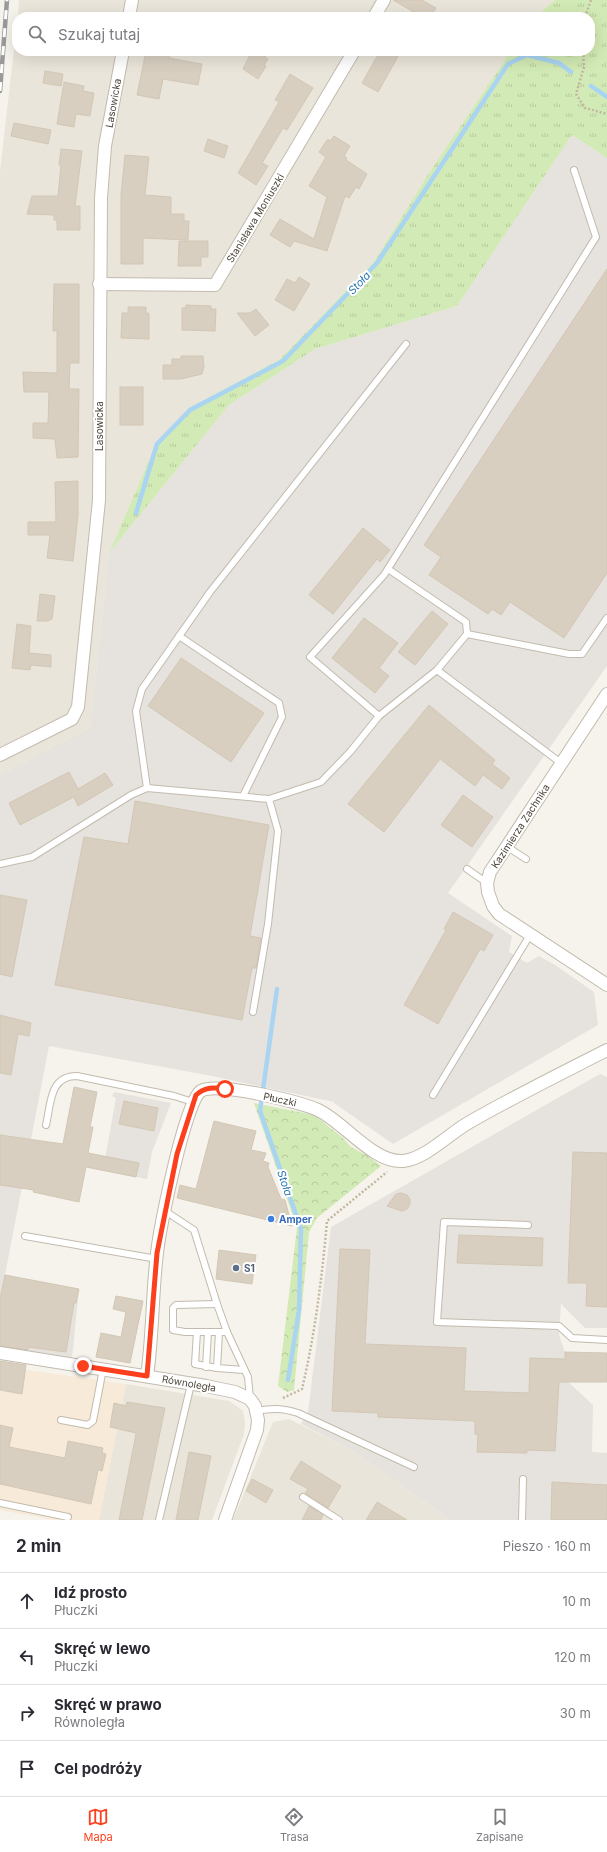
<!DOCTYPE html>
<html lang="pl">
<head>
<meta charset="utf-8">
<style>
  :root { --surface:#fff; --page:#f2f2f3; --text:#2b2b33; --muted:#7c7c81; --line:#e1e1e2; --accent:#fc3f1d }
  body { margin:0; font-family:Inter,sans-serif; background:var(--page); color:var(--text) }
  .stop { position:absolute; width:12px; height:12px; margin:-9px; border:3px solid #fc3f1d; border-radius:50%; background:#fff }
  .stop.end { background:#fc3f1d; border-color:#fff; box-shadow:0 1px 4px #0008 }
  .list { margin:0; padding:0; list-style:none }
  h2 { display:flex; justify-content:space-between; align-items:center; height:52px; margin:0; padding:0 16px; font-size:17px }
  h2 small { font-size:13px; font-weight:400; color:var(--muted) }
  .list li { display:grid; grid-template-columns:26px 1fr auto; gap:12px; align-items:center; box-sizing:border-box; height:56px; padding:0 16px; border-top:1px solid var(--line) }
  .list b { display:block; font-size:15px; white-space:nowrap }
  .list p { margin:0; font-size:13px; white-space:nowrap; color:var(--muted) }
  .list em { font-size:13px; font-style:normal; color:var(--muted) }
  .icon { flex:none; width:22px; height:22px; fill:none; stroke:currentColor; stroke-width:2; stroke-linecap:round; stroke-linejoin:round }
  .map { position:relative; flex:none; width:607px; height:1520px; overflow:hidden }
  .search { position:absolute; background:var(--surface); box-shadow:0 4px 16px #0002; left:12px; right:12px; top:12px; height:44px; display:flex; align-items:center; gap:10px; box-sizing:border-box; padding:0 14px; border-radius:16px; color:var(--muted); font-size:15px }
  .sheet { height:276px; background:var(--surface) }
  nav { display:flex; justify-content:space-around; align-items:center; box-sizing:border-box; height:56px; border-top:1px solid var(--line); background:var(--surface); font-size:11px; color:var(--muted) }
  nav a { display:grid; justify-items:center; gap:2px }
  nav .on { color:var(--accent) }
  .map>svg:first-child { display:block }
  .residential { fill:#eae5da }
  .commercial { fill:#f7ead8 }
  .industrial { fill:#e6e2dd }
  .grass { fill:url(#grass-tufts) }
  .forest { fill:url(#forest-crowns) }
  .lines { fill:none; stroke-linecap:round; stroke-linejoin:round }
  .stream { stroke:#a9d4f2; stroke-width:4.5 }
  .building { fill:#d8cfc1; stroke:#d3c7b4 }
  .lane-casing { stroke:#c2bbae; stroke-width:8 }
  .street-casing { stroke:#c2bbae; stroke-width:14 }
  .path { stroke:#c4b79f; stroke-width:2.5; stroke-dasharray:2 2; stroke-linecap:butt }
  .lane { stroke:#fff; stroke-width:6 }
  .street { stroke:#fff; stroke-width:12 }
  .rail-casing { stroke:#9a9a9a; stroke-width:4.5 }
  .rail { stroke:#fff; stroke-width:3; stroke-dasharray:9; stroke-linecap:butt }
  .route { stroke:#fc3f1d; stroke-width:5 }
  .shop-dot { fill:#3f7fe0; stroke:#fff; stroke-width:1.5 }
  .service-dot { fill:#5c6f8a; stroke:#fff; stroke-width:1.5 }
  .labels { text-anchor:middle; dominant-baseline:central; stroke-width:4; stroke-linejoin:round; paint-order:stroke }
  .street-label { font-size:10px; fill:#4b4439; stroke:#fff }
  .shop-label { font-size:10px; font-weight:bold; fill:#366cbe; stroke:#fff; text-anchor:start }
  .service-label { font-size:10px; font-weight:bold; fill:#4e5e75; stroke:#fff; text-anchor:start }
  .water-label { font-size:11px; font-style:italic; fill:#2e7ab2; stroke:#fff }
</style>
</head>
<body>
<div class="map">
<svg width="607" height="1520" viewBox="0 0 607 1520">
  <defs>
    <pattern id="grass-tufts" width="24" height="20" patternUnits="userSpaceOnUse"><rect width="24" height="20" fill="#d2eab5"/><path d="M3 7l-1-3M5 7V3M7 7l1-3M15 17l-1-3M17 17v-4M19 17l1-3" fill="none" stroke="#b6ca9c"/></pattern>
    <pattern id="forest-crowns" width="20" height="18" patternUnits="userSpaceOnUse"><rect width="20" height="18" fill="#d2eab5"/><path d="M2 6a3 3 0 1 1 6 0M12 15a3 3 0 1 1 6 0" fill="none" stroke="#b6ca9c"/></pattern>
  </defs>
  <rect width="100%" height="100%" fill="#f6f3ec"/>
  <!-- residential -->
  <g class="residential">
    <path d="M19 0H555L535 17H18Z"/>
    <path d="M17 23V51H511L429 173 373 263 279 360 189 408 156 444 109 553 90 728 0 775V171Z"/>
    <path d="M126 1384 229 1401 243 1411 245 1423 244 1434 212 1520H99Z"/>
    <path d="M289 1419 353 1451 451 1520H233L273 1422Z"/>
  </g>
  <!-- commercial -->
  <path class="commercial" d="M0 1366 126 1384 99 1520H55L0 1510Z"/>
  <!-- industrial -->
  <g class="industrial">
    <path d="M572 135 607 158V666L448 893 512 936 509 952 527 963 539 956 555 965 594 992 598 1025 393 1144 334 1103V1102L212 1076 49 1046 5 1275 79 1289 72 1358 0 1346V775L90 728 109 553 229 405 315 349 457 306Z"/>
    <path d="M600 1074 607 1077V1328H585L561 1304 559 1335 565 1352 564 1378 593 1405 592 1452 607 1453V1520H451L353 1451 301 1424 308 1412 331 1227Z"/>
    <path d="M114 1092 171 1103 152 1152 147 1179 103 1170 116 1098 112 1096Z"/>
  </g>
  <!-- grass -->
  <path class="grass" d="M555 0H607V158L572 135 457 306 315 349 229 405 109 553 156 444 189 408 279 360 373 263 429 173 511 51H590V17H535Z"/>
  <!-- forest -->
  <path class="forest" d="M254 1103 314 1115 342 1137 351 1147 368 1156 381 1166 317 1218 309 1232 294 1390 287 1392 278 1386 297 1228Z"/>
  <g class="lines">
    <!-- stream -->
    <g class="stream">
      <path d="M591 86 607 97"/>
      <path d="M136 513 157 444 190 410 283 361 377 263 508 64 527 55 559 63 571 72"/>
      <path d="M277 989 260 1111 301 1229 299 1310 288 1380"/>
    </g>
  </g>
  <!-- building -->
  <g class="building">
    <path d="M393 0H422L436 8 430 17H409L412 11Z"/>
    <path d="M146 51H171L169 58 202 64 198 85 163 79 159 99 137 95Z"/>
    <path d="M252 51H257L268 59 264 65 266 66 258 79 243 69Z"/>
    <path d="M380 51H401L378 92 362 83Z"/>
    <path d="M45 71 63 74 61 86 43 83Z"/>
    <path d="M290 74 313 88 287 130 283 128 262 163 268 166 256 185 238 173 279 102 275 100Z"/>
    <path d="M64 82 84 86 83 91 94 93 90 116 76 114 74 127 57 124Z"/>
    <path d="M14 123 51 130 48 144 11 136Z"/>
    <path d="M334 136 350 146 344 156 347 158 346 160 367 174 359 189 356 187 349 198 345 196 327 251 294 241 290 247 270 235 280 219 314 239 327 197 309 186 326 157 319 152 328 139 330 141Z"/>
    <path d="M208 139 228 146 224 158 204 151Z"/>
    <path d="M61 149 82 151 75 206H80V230H57V220H54V215L27 214 32 196H58L61 165H59Z"/>
    <path d="M125 155 149 157 145 195 171 197V214H184V221H189L188 240 143 238V264H121V195Z"/>
    <path d="M179 241H208V257H201V266H178Z"/>
    <path d="M607 269V573L564 638 510 602 501 615 492 609 488 614 429 575 441 557 424 545Z"/>
    <path d="M299 277 310 284 294 311 275 300 287 279 295 283Z"/>
    <path d="M54 284H79V363H70L69 389H79L78 457 57 458 55 439 33 438V423H48L49 392H24L23 372 57 373V331H53Z"/>
    <path d="M186 305 211 306V309H216L215 331 182 330V308H186Z"/>
    <path d="M128 307H146V313H149V339L121 338 122 313H128Z"/>
    <path d="M256 309 269 325 255 336 237 313H250Z"/>
    <path d="M181 356H203L204 367 202 374 181 379H163V365H172V359H181Z"/>
    <rect x="120" y="387" width="23" height="38"/>
    <path d="M78 481V515L73 561 47 558 50 535H28V522H56L55 482Z"/>
    <path d="M363 528 390 550 380 562 377 559 333 614 309 595Z"/>
    <path d="M40 594 55 596 52 619 48 621H37Z"/>
    <path d="M432 611 448 624 415 665 398 652Z"/>
    <path d="M364 618 398 643 379 668 389 676 375 693 332 658Z"/>
    <path d="M17 624 31 626 29 653 51 655V667L31 665 30 670 12 668Z"/>
    <path d="M181 658 264 713 231 762 148 706Z"/>
    <path d="M429 705 495 760 492 764 510 778 502 789 483 775 475 786 440 759 384 832 348 804Z"/>
    <path d="M69 772 78 789 105 773 113 785 78 806 74 797 20 825 9 803Z"/>
    <path d="M463 795 493 817 472 847 441 825Z"/>
    <path d="M135 801 269 825 250 936 261 938 256 968H252L242 1020 55 985 84 837 128 844Z"/>
    <path d="M0 895 27 900 12 977 0 974Z"/>
    <path d="M453 912 493 935 484 951 480 949 438 1024 404 1005 446 930 444 929Z"/>
    <path d="M0 1015 31 1023 29 1036 18 1034 11 1075 0 1073Z"/>
    <path d="M74 1087 97 1092 90 1127H93L88 1153 139 1163 136 1177 86 1167 79 1202 33 1192 34 1190 0 1185V1135L63 1144Z"/>
    <path d="M124 1101 158 1108 154 1131 119 1124Z"/>
    <path d="M214 1121 256 1131 251 1150 266 1153 263 1161 269 1163 268 1167 281 1199 285 1200 292 1226 177 1198 180 1185 196 1189Z"/>
    <path d="M573 1152 607 1153V1307L586 1306 587 1283H568Z"/>
    <path d="M401 1193 407 1195 410 1199V1204L407 1209 402 1211 387 1206 396 1194Z"/>
    <path d="M459 1235 543 1238 542 1266 457 1263Z"/>
    <path d="M340 1249 370 1250 365 1344 466 1348 464 1391 529 1393 530 1358 565 1359V1352L607 1353V1382H559L555 1451 527 1450V1453L477 1452 478 1435 475 1434V1421L378 1417V1413L332 1411Z"/>
    <path d="M219 1250 256 1255 252 1284 216 1279Z"/>
    <path d="M5 1275 79 1289 76 1303H74L66 1352 28 1347V1350L0 1346V1299Z"/>
    <path d="M116 1296 143 1301 130 1363 96 1357 101 1333 121 1337 126 1312 113 1309Z"/>
    <path d="M0 1361 26 1365 22 1394 0 1390Z"/>
    <path d="M127 1402 165 1408 142 1520H119L136 1434V1433L110 1427 114 1403 126 1406Z"/>
    <path d="M0 1425 13 1428 9 1447 65 1458 68 1441 103 1448 102 1453 106 1454 102 1471 98 1470 91 1504 0 1484Z"/>
    <path d="M189 1452 211 1456 198 1520H176Z"/>
    <path d="M301 1461 341 1486 328 1508 305 1493 308 1489 290 1479Z"/>
    <path d="M252 1479 273 1490 266 1503 246 1491Z"/>
    <path d="M552 1482 607 1485V1520H551Z"/>
    <path d="M377 1502 407 1520H366Z"/>
    <path d="M309 1506 323 1515 321 1520H302Z"/>
  </g>
  <g class="lines">
    <defs>
      <g id="lane">
        <path d="M467 634 569 654H582L607 618"/>
        <path d="M179 636 279 703 282 717 243 796"/>
        <path d="M437 670 561 763"/>
        <path d="M379 716 437 670 467 634 466 622 388 569"/>
        <path d="M147 788 136 711 142 689 210 592 406 344"/>
        <path d="M506 846 526 859"/>
        <path d="M0 864 32 857 131 795 147 788 269 799 321 782 350 752 379 716 310 657 384 575 596 237 574 170"/>
        <path d="M467 869 487 883"/>
        <path d="M253 1012 268 924 278 831 269 799"/>
        <path d="M433 1095 530 935"/>
        <path d="M46 1125C51 1104 49 1076 77 1076L174 1096 193 1102"/>
        <path d="M165 1211 194 1230 217 1304 227 1332 248 1377 250 1399"/>
        <path d="M528 1225 444 1222 437 1322 559 1326 572 1338 607 1340"/>
        <path d="M25 1236 157 1259"/>
        <path d="M217 1304 176 1305 173 1308V1330L185 1332H227"/>
        <path d="M197 1332 195 1364 217 1368"/>
        <path d="M219 1332 217 1368 244 1370"/>
        <path d="M206 1367 208 1332"/>
        <path d="M256 1411C273 1408 282 1408 298 1413L414 1467"/>
        <path d="M61 1420 88 1425 93 1421 103 1369"/>
        <path d="M303 1497 339 1520"/>
        <path d="M0 1503 68 1517"/>
        <path d="M159 1520 191 1384"/>
        <path d="M522 1520 523 1479"/>
      </g>
      <g id="street">
        <path d="M129 17 132 0"/>
        <path d="M374 17 384 0"/>
        <path d="M99 284 215 285 354 51"/>
        <path d="M607 694 490 872 487 883 488 892 493 906 499 914 607 985"/>
        <path d="M0 755 72 719 78 707 99 500 101 198 105 146 123 51"/>
        <path d="M0 1353 206 1386 235 1392 250 1399 255 1406 258 1420 257 1430 225 1520"/>
        <path d="M147 1376C153 1335 152 1294 157 1253 160 1228 185 1101 201 1091 216 1081 300 1102 318 1110 344 1122 373 1163 403 1161 425 1159 449 1134 468 1123 513 1097 560 1074 607 1050"/>
      </g>
    </defs>
    <!-- lane casing -->
    <use href="#lane" class="lane-casing"/>
    <!-- street casing -->
    <use href="#street" class="street-casing"/>
    <!-- path -->
    <g class="path">
      <path d="M585 17 591 0"/>
      <path d="M583 51 584 67 576 94 585 108 607 114"/>
      <path d="M283 1398 302 1389C315 1334 322 1278 327 1221L387 1172"/>
    </g>
    <!-- lane -->
    <use href="#lane" class="lane"/>
    <!-- street -->
    <use href="#street" class="street"/>
    <defs>
      <path id="rail" d="M0 91 7 0"/>
    </defs>
    <!-- rail casing -->
    <use href="#rail" class="rail-casing"/>
    <!-- rail -->
    <use href="#rail" class="rail"/>
  </g>
  <g class="lines">
    <!-- route -->
    <path class="route" d="M83 1366 147 1376 157 1253 177 1154 196 1095C205 1087 214 1087 225 1089"/>
  </g>
  <!-- markers -->
  <circle class="shop-dot" cx="271" cy="1219" r="4"/>
  <circle class="service-dot" cx="236" cy="1268" r="4"/>
  <g class="labels">
    <!-- street labels -->
    <g class="street-label">
      <text transform="translate(113 103) rotate(-80)">Lasowicka</text>
      <text transform="translate(255 218) rotate(-59)">Stanisława Moniuszki</text>
      <text transform="translate(99 426) rotate(-90)">Lasowicka</text>
      <text transform="translate(520 826) rotate(-57)">Kazimierza Zachnika</text>
      <text transform="translate(280 1099) rotate(12)">Płuczki</text>
      <text transform="translate(189 1383) rotate(10)">Równoległa</text>
    </g>
    <!-- shop labels -->
    <g class="shop-label">
      <text x="279" y="1219">Amper</text>
    </g>
    <!-- service labels -->
    <g class="service-label">
      <text x="244" y="1268">S1</text>
    </g>
    <!-- water labels -->
    <g class="water-label">
      <text transform="translate(359 283) rotate(-46)">Stoła</text>
      <text transform="translate(285 1183) rotate(71)">Stoła</text>
    </g>
  </g>
</svg>
<div class="stop" style="left:225px;top:1089px"></div>
<div class="stop end" style="left:83px;top:1366px"></div>
<div class="search"><svg class="icon" aria-label="search" viewBox="0 0 24 24"><circle cx="10" cy="10" r="6"/><path d="M15 15l6 6"/></svg>Szukaj tutaj</div>
</div>
<section class="sheet">
<h2>2 min<small>Pieszo · 160 m</small></h2>
<ul class="list">
<li><svg class="icon" aria-label="ahead" viewBox="0 0 24 24"><path d="M12 20V5M6 11l6-6 6 6"/></svg><div><b>Idź prosto</b><p>Płuczki</p></div><em>10 m</em></li>
<li><svg class="icon" aria-label="left" viewBox="0 0 24 24"><path d="M17 20v-9H6M10 6l-5 5 5 5"/></svg><div><b>Skręć w lewo</b><p>Płuczki</p></div><em>120 m</em></li>
<li><svg class="icon" aria-label="right" viewBox="0 0 24 24"><path d="M7 20v-9h11M14 6l5 5-5 5"/></svg><div><b>Skręć w prawo</b><p>Równoległa</p></div><em>30 m</em></li>
<li><svg class="icon" aria-label="arrive" viewBox="0 0 24 24"><path d="M6 21V4h12l-3 4 3 4H6"/></svg><div><b>Cel podróży</b></div></li>
</ul>
</section>
<nav>
<a class="on"><svg class="icon" aria-label="map" viewBox="0 0 24 24"><path d="M3 6l6-2 6 2 6-2v14l-6 2-6-2-6 2zM9 4v14M15 6v14"/></svg>Mapa</a>
<a><svg class="icon" aria-label="directions" viewBox="0 0 24 24"><path d="M12 3l9 9-9 9-9-9zM9 14v-3h6M13 9l2 2-2 2"/></svg>Trasa</a>
<a><svg class="icon" aria-label="saved" viewBox="0 0 24 24"><path d="M7 4h10v16l-5-4-5 4z"/></svg>Zapisane</a>
</nav>
</body>
</html>
